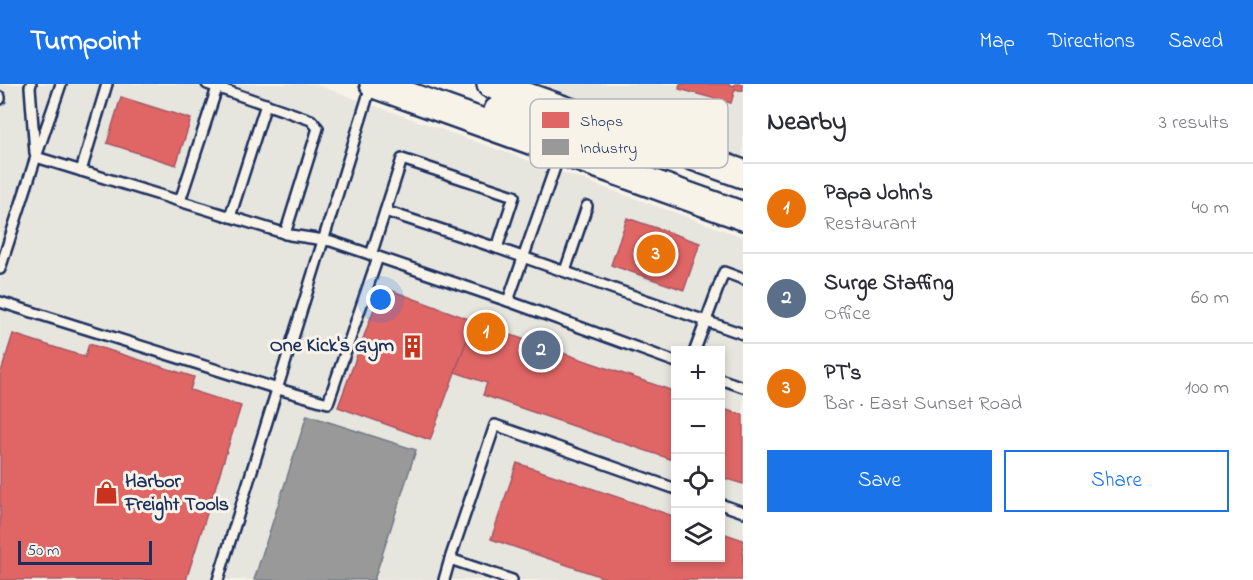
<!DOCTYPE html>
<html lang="en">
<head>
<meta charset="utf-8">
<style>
  :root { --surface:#fff; --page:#f2f2f3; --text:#2b2b33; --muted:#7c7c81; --line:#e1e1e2; --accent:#1a73e8 }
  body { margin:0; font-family:"Indie Flower",sans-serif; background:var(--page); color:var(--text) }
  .controls { position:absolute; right:18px; bottom:18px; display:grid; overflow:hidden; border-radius:0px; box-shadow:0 3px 9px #0003 }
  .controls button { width:54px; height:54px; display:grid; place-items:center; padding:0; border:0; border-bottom:2px solid var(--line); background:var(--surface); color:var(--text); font:30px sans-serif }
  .scale { position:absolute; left:18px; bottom:15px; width:134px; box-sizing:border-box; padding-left:6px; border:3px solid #1b2f5e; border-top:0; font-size:16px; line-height:21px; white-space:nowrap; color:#1b2f5e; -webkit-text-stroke:4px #f7f3e8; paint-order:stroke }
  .you { position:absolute; left:381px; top:216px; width:21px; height:21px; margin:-15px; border:4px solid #fff; border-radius:50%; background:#1a73e8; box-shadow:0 0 0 9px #1a73e833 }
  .badge { display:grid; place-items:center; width:39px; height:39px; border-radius:50%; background:var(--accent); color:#fff; font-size:20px; font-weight:700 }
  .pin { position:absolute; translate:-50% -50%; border:3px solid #fff; box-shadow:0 2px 6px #0006 }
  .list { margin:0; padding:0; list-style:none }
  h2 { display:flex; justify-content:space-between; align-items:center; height:78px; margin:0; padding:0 24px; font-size:26px }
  h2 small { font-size:20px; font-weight:400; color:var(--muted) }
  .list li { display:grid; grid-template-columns:39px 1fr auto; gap:18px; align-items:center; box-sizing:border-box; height:90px; padding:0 24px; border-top:2px solid var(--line) }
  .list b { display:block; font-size:22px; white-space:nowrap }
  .list p { margin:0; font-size:20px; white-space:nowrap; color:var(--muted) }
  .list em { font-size:20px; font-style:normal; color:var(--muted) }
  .actions { display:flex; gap:12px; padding:18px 24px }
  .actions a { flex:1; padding:14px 0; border:2px solid var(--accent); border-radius:0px; text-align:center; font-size:21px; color:var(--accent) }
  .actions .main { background:var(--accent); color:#fff }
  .icon { flex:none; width:33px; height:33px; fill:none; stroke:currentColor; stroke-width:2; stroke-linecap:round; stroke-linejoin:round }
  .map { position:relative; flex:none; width:743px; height:496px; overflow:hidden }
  header { display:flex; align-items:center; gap:36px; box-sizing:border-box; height:84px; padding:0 30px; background:var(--accent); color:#fff }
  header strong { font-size:28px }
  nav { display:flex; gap:33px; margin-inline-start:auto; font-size:21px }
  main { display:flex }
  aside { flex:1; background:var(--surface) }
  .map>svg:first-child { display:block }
  .built { fill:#e6e5de; fill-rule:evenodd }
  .shops { fill:#e06666; stroke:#a55664; stroke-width:1.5 }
  .industry { fill:#999; stroke:#737987; stroke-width:1.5 }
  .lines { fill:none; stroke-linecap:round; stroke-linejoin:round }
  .lane-casing { stroke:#1b2f5e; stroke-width:14 }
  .primary-casing { stroke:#1b2f5e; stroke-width:32 }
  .lane { stroke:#f7f3e8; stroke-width:9 }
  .primary { stroke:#f7f3e8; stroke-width:27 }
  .labels { text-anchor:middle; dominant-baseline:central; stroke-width:6; stroke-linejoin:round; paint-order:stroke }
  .poi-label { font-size:20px; font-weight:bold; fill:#1b2f5e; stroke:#f7f3e8; text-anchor:end }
  .key { fill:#f7f3e8; stroke:#b5b8bf; stroke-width:1.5 }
  .key-label { font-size:16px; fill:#1b2f5e }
</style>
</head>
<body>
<header>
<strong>Turnpoint</strong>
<nav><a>Map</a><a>Directions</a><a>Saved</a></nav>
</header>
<main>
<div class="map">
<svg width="743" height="496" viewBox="0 0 743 496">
  <rect width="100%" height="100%" fill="#f7f3e8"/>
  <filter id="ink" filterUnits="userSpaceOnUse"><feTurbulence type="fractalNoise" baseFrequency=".0167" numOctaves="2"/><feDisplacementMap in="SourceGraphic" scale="12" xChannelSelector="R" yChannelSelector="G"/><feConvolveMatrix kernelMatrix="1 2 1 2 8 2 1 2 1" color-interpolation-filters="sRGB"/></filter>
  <g filter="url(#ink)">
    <!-- built -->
    <g class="built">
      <path d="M0 0H314L743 153V496H0ZM676 266H720V474H676Z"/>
      <path d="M527 0H743V79Z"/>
    </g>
    <!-- shops -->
    <g class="shops">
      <path d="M680 0H727L734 2 735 0H743V7L735 5 731 19 679 5Z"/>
      <path d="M121 13 191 35 176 81 107 59Z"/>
      <path d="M627 134 700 159 684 206 611 181Z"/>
      <path d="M382 203 474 237 430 356 338 323Z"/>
      <path d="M474 237 496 244 492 255 502 258 505 249 676 308V377L483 311 487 299 455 288Z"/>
      <path d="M13 250 85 273 89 260 194 293 190 306 241 322 186 496H0V291Z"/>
      <path d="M720 324 743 331V400L720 393Z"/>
      <path d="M517 379 676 433V474H720V448L743 456V496H611L491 455Z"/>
    </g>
    <!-- industry -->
    <path class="industry" d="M307 331 416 366 374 496H254Z"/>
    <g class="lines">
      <defs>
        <g id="lane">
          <path d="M31 0 30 3 35 69"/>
          <path d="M207 0 311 36 318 44 285 150"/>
          <path d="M0 13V15"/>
          <path d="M36 73 290 151 331 157 508 217 676 278"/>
          <path d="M81 87 107 0"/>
          <path d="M180 117 217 4"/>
          <path d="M230 133 266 20"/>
          <path d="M497 164 743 250"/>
          <path d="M371 171 402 75 514 112 497 164 385 127"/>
          <path d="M0 185 36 73 61 0"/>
          <path d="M565 187 587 122"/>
          <path d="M508 217 560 69"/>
          <path d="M0 218 278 305 328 319 378 173"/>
          <path d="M695 266 724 188 743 195"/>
          <path d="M720 295 743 303"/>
          <path d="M720 420 743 428"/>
          <path d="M218 496 371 2"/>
          <path d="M444 496 450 475"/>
          <path d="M512 496 450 475 495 341 676 405"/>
        </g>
        <g id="primary">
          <path d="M374 0 743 132"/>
          <path d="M491 0 743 90"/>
          <path d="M498 27 526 37 546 38 551 34 554 23"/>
        </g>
      </defs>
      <!-- lane casing -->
      <use href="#lane" class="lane-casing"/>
      <!-- primary casing -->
      <use href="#primary" class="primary-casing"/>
      <!-- lane -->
      <use href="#lane" class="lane"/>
      <!-- primary -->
      <use href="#primary" class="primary"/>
    </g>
  </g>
  <!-- icons -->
  <defs>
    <symbol id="building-bare" viewBox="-9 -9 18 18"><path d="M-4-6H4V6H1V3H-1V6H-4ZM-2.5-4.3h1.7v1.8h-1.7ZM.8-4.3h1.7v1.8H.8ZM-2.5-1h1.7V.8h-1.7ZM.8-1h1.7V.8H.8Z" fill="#c8321e" stroke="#f7f3e8" stroke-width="2.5" paint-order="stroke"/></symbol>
    <symbol id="shop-bare" viewBox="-9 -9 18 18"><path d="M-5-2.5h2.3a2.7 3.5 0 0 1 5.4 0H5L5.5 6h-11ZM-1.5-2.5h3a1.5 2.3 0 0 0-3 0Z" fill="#c8321e" stroke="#f7f3e8" stroke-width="2.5" paint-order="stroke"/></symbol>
  </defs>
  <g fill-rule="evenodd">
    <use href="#building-bare" x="396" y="246" width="33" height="33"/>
    <use href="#shop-bare" x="90" y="392" width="33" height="33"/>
  </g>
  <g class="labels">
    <!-- poi labels -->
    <g class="poi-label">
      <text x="394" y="262">One Kick's Gym</text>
      <text x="125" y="398" text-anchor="start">Harbor<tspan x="125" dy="23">Freight Tools</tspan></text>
    </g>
  </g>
  <!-- legend -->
  <rect x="530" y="15" width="198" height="69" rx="9" class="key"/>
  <rect x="542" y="28" width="27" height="16" fill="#e06666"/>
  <rect x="542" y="55" width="27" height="16" fill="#999"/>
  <g class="key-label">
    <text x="580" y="42">Shops</text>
    <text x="580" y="69">Industry</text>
  </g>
</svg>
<div class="controls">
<button>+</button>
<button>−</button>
<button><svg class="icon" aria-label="locate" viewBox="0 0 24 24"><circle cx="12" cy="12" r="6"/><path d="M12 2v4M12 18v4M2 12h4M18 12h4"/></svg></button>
<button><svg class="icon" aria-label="layers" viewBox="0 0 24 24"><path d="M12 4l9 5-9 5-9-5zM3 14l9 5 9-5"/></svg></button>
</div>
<div class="scale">50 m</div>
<div class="you"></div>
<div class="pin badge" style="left:486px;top:248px;background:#e8710a">1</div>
<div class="pin badge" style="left:541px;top:266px;background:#5c6f8a">2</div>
<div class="pin badge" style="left:656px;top:170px;background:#e8710a">3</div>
</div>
<aside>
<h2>Nearby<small>3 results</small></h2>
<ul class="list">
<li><span class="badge" style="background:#e8710a">1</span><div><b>Papa John's</b><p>Restaurant</p></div><em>40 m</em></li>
<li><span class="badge" style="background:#5c6f8a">2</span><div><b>Surge Staffing</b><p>Office</p></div><em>60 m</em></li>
<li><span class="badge" style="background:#e8710a">3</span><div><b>PT's</b><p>Bar · East Sunset Road</p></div><em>100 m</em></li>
</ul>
<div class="actions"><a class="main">Save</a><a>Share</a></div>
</aside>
</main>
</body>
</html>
